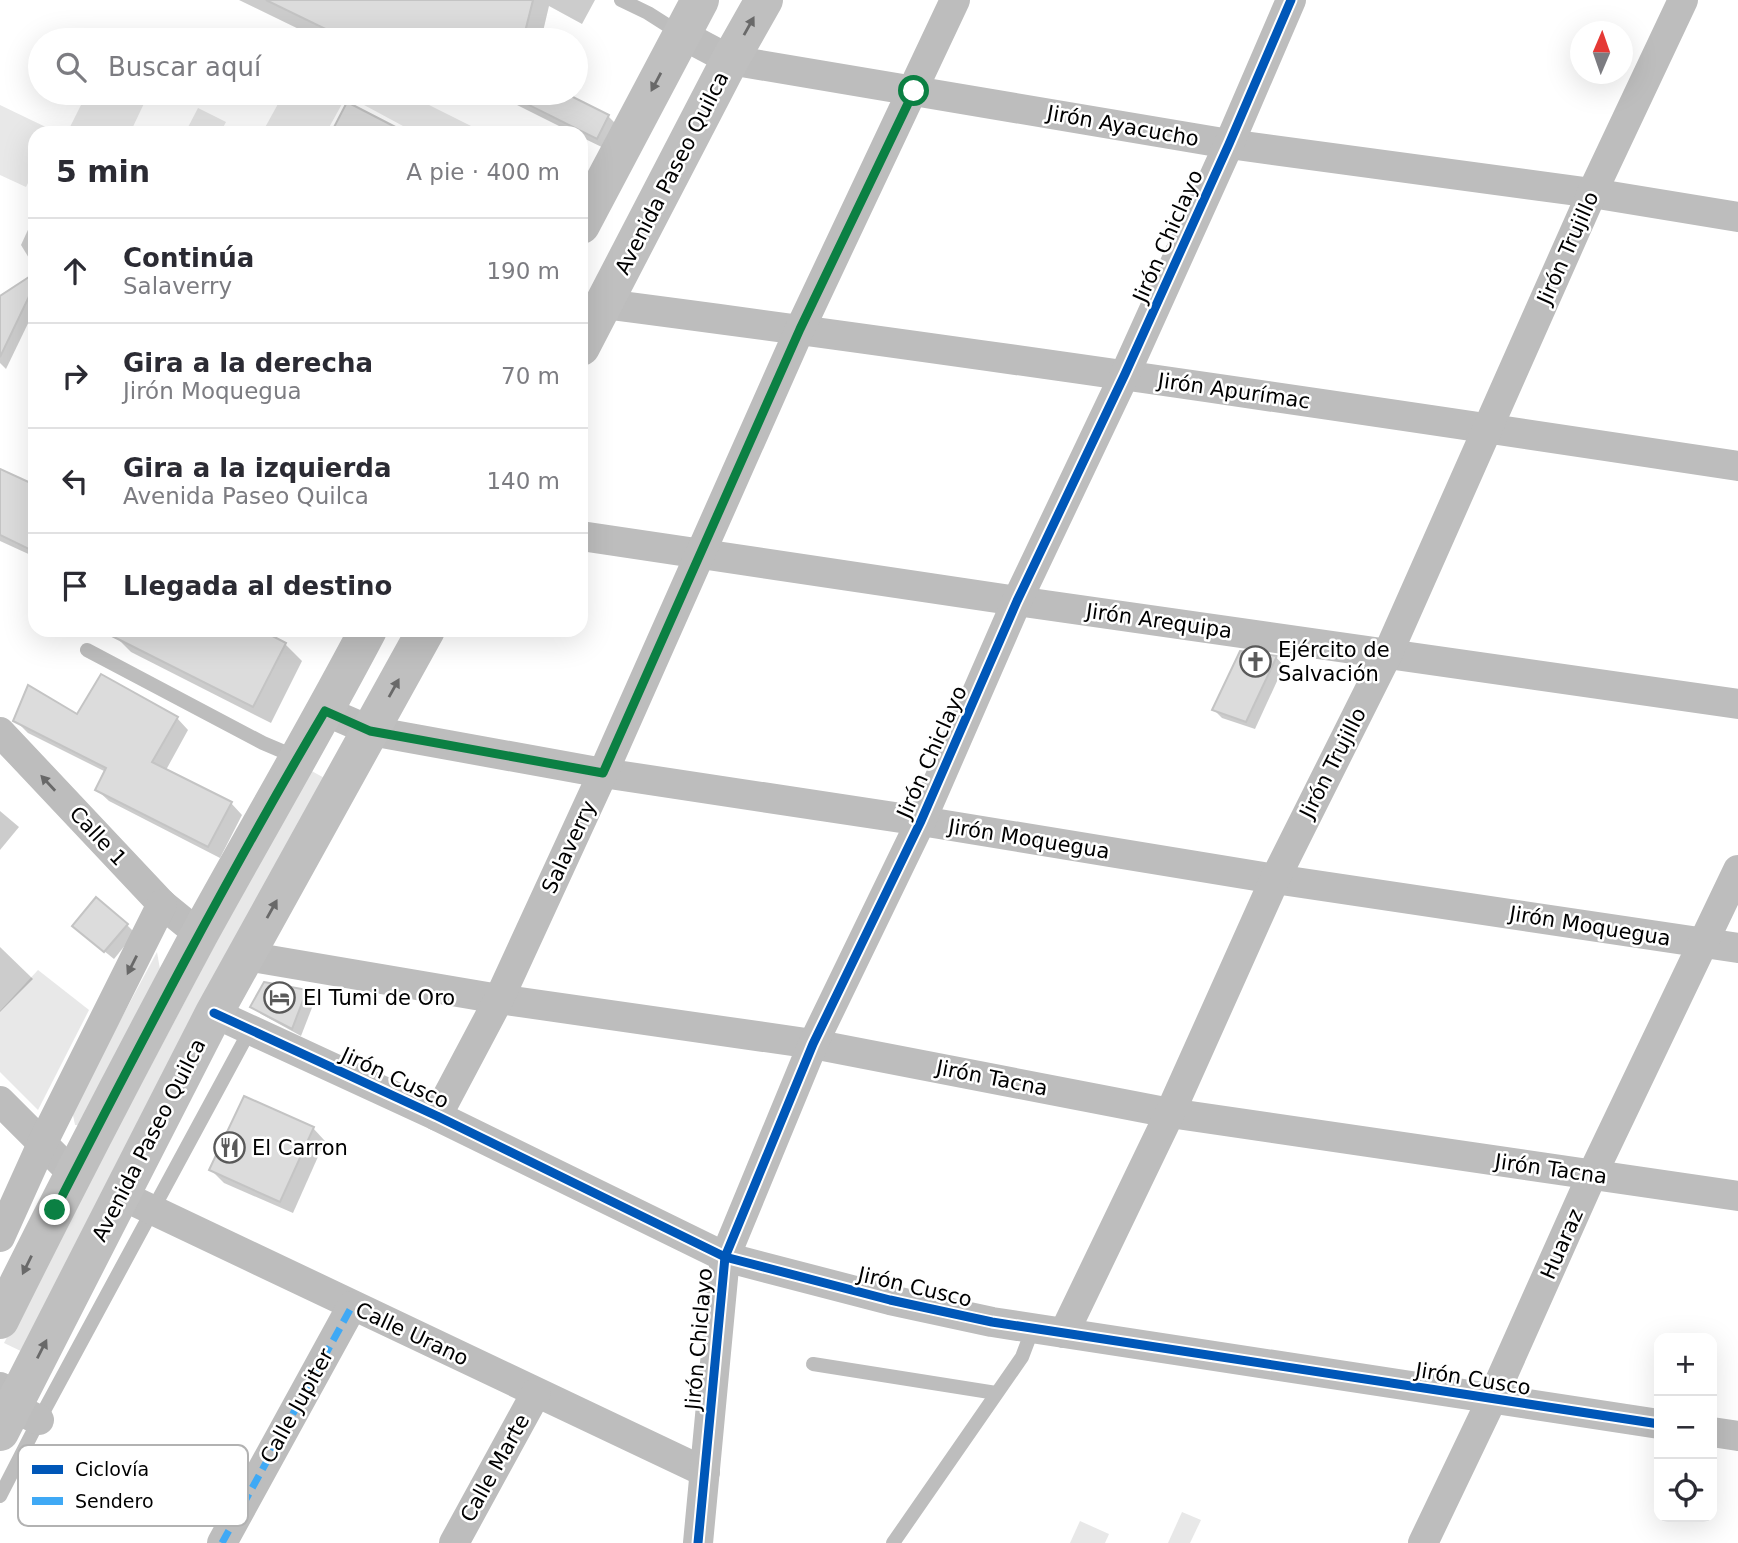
<!DOCTYPE html>
<html lang="es">
<head>
<meta charset="utf-8">
<style>
  :root { --surface:#fff; --page:#f7f7f7; --text:#2b2b33; --muted:#7c7c81; --line:#e1e1e2 }
  body { margin:0; font-family:"DejaVu Sans",sans-serif; background:var(--page); color:var(--text) }
  .controls { position:absolute; right:21px; bottom:21px; display:grid; overflow:hidden; border-radius:14px; box-shadow:0 7px 28px #0002 }
  .controls button { width:63px; height:63px; display:grid; place-items:center; padding:0; border:0; border-bottom:2px solid var(--line); background:var(--surface); color:var(--text); font:35px sans-serif }
  .compass { position:absolute; left:1570px; top:21px; width:63px; height:63px; border-radius:50%; background:var(--surface); box-shadow:0 7px 28px #0002; rotate:2deg }
  .stop { position:absolute; width:21px; height:21px; margin:-16px; border:5px solid #0b8043; border-radius:50%; background:#fff }
  .stop.end { background:#0b8043; border-color:#fff; box-shadow:0 2px 7px #0008 }
  .list { margin:0; padding:0; list-style:none }
  h2 { display:flex; justify-content:space-between; align-items:center; height:91px; margin:0; padding:0 28px; font-size:30px }
  h2 small { font-size:23px; font-weight:400; color:var(--muted) }
  .list li { display:grid; grid-template-columns:46px 1fr auto; gap:21px; align-items:center; box-sizing:border-box; height:105px; padding:0 28px; border-top:2px solid var(--line) }
  .list b { display:block; font-size:26px; white-space:nowrap }
  .list p { margin:0; font-size:23px; white-space:nowrap; color:var(--muted) }
  .list em { font-size:23px; font-style:normal; color:var(--muted) }
  .icon { flex:none; width:38px; height:38px; fill:none; stroke:currentColor; stroke-width:2; stroke-linecap:round; stroke-linejoin:round }
  .map { position:relative; flex:none; width:1738px; height:1543px; overflow:hidden }
  .search { position:absolute; background:var(--surface); box-shadow:0 7px 28px #0002; left:28px; top:28px; width:560px; height:77px; display:flex; align-items:center; gap:18px; box-sizing:border-box; padding:0 24px; border-radius:38px; color:var(--muted); font-size:26px }
  .panel { position:absolute; background:var(--surface); box-shadow:0 7px 28px #0002; left:28px; top:126px; width:560px; height:511px; border-radius:21px }
  .map>svg:first-child { display:block }
  .green { fill:#e8e8e8 }
  .shadow { fill:#0003 }
  .building { fill:#dcdcdc; stroke:#c4c4c4; stroke-width:2 }
  .lines { fill:none; stroke-linecap:round; stroke-linejoin:round }
  .lane { stroke:#bdbdbd; stroke-width:14 }
  .street { stroke:#bdbdbd; stroke-width:30 }
  .secondary { stroke:#bfbfbf; stroke-width:38 }
  .quiet { stroke:#3fa9f5; stroke-width:7; stroke-dasharray:14 7; stroke-linecap:butt }
  .cycleway-casing { stroke:#fff; stroke-width:13 }
  .cycleway { stroke:#0057b8; stroke-width:9 }
  .oneway { fill:#696969 }
  .oneway2 { fill:#686868 }
  .route { stroke:#0b8043; stroke-width:9 }
  .labels { text-anchor:middle; dominant-baseline:central; stroke-width:5; stroke-linejoin:round; paint-order:stroke }
  .street-label { font-size:21px; fill:#000; stroke:#fff }
  .poi-label { font-size:21px; fill:#000; stroke:#fff; text-anchor:start }
  .key { fill:#fff; stroke:#b2b2b2; stroke-width:2 }
  .key-label { font-size:19px; fill:#000 }
</style>
</head>
<body>
<div class="map">
<svg width="1738" height="1543" viewBox="0 0 1738 1543">
  <rect width="100%" height="100%" fill="#fff"/>
  <!-- green -->
  <g class="green">
    <path d="M87 93H145L148 95 130 133H67Z"/>
    <path d="M284 93H348L326 133H262Z"/>
    <path d="M356 93H405L485 133H416L353 99Z"/>
    <path d="M0 105 54 131 53 133H35V169L26 187 0 175Z"/>
    <path d="M198 108 226 122 220 133H185Z"/>
    <path d="M308 769 328 780 25 1353 4 1343Z"/>
    <path d="M157 952 162 981 89 1126 75 1125 72 1110Z"/>
    <path d="M38 970 89 1010 38 1110 0 1072V1011Z"/>
    <path d="M1182 1512 1201 1520 1190 1543H1168Z"/>
    <path d="M1080 1521 1109 1534 1105 1543H1070Z"/>
  </g>
  <!-- shadow -->
  <g class="shadow">
    <path d="M239 0H595L582 24 549 6 541 40H336L312 29 309 34Z"/>
    <path d="M443 93H475L469 105Z"/>
    <path d="M493 93H561L608 116 623 131 612 152 581 137V133H573Z"/>
    <path d="M35 220V268L21 245 32 221Z"/>
    <path d="M35 275V309L6 369 0 363V297Z"/>
    <path d="M0 471 35 487V557L0 541Z"/>
    <path d="M116 630H257L285 644 302 661 271 723 131 652 114 635Z"/>
    <path d="M1241 652 1276 657 1284 666 1255 729 1222 718 1214 710Z"/>
    <path d="M177 718 188 730 166 770 231 803 242 815 220 858 109 801 97 790 106 772 28 733 16 721Z"/>
    <path d="M0 811 19 827 0 850Z"/>
    <path d="M127 925 135 933 114 959 83 934Z"/>
    <path d="M0 947 33 979 0 1012Z"/>
    <path d="M306 991 315 1000 301 1036 261 1014 252 1006Z"/>
    <path d="M313 1128 325 1141 293 1213 224 1183 211 1170Z"/>
  </g>
  <!-- building -->
  <g class="building">
    <path d="M266 0H533L523 40H348Z"/>
    <path d="M505 93H565L609 115 597 139Z"/>
    <path d="M347 102 407 133H331Z"/>
    <path d="M35 273V284L0 357V296Z"/>
    <path d="M0 469 35 485V552L0 535Z"/>
    <path d="M100 630H261L286 643 253 707Z"/>
    <path d="M1240 651 1277 656 1246 722 1212 710Z"/>
    <path d="M101 674 178 717 152 762 232 802 208 847 95 790 106 768 13 721 28 685 77 714Z"/>
    <path d="M96 897 128 924 104 952 72 926Z"/>
    <path d="M264 982 307 990 292 1029 250 1007Z"/>
    <path d="M244 1096 314 1127 280 1202 209 1170Z"/>
  </g>
  <g class="lines">
    <!-- lane -->
    <g class="lane">
      <path d="M621 0 648 13 681 34"/>
      <path d="M87 650 263 743 296 757"/>
      <path d="M813 1364 996 1393"/>
      <path d="M0 1496 39 1420 250 1030"/>
      <path d="M893 1543 1022 1357 1033 1328"/>
    </g>
    <!-- street -->
    <g class="street">
      <path d="M681 34 730 60 1229 144 1592 193 1738 217"/>
      <path d="M605 304C983 353 1361 409 1738 466"/>
      <path d="M581 536 1017 601 1738 704"/>
      <path d="M325 711 371 731 603 773 921 821 1275 879 1738 948"/>
      <path d="M0 732 162 904 200 935"/>
      <path d="M246 956 499 999 813 1044 1170 1113 1738 1196"/>
      <path d="M214 1013 437 1116 725 1257 890 1300 992 1322 1659 1424"/>
      <path d="M0 1101 73 1174"/>
      <path d="M437 1116 499 999 603 773 800 329 955 0"/>
      <path d="M121 1195 705 1472"/>
      <path d="M0 1237 42 1144 162 904"/>
      <path d="M1064 1333 1170 1113 1275 879 1388 653 1592 193 1683 0"/>
      <path d="M0 1387 13 1407 39 1420"/>
      <path d="M1712 1432 1738 1436"/>
      <path d="M222 1543 352 1306"/>
      <path d="M454 1543 536 1393"/>
      <path d="M698 1543 725 1257 813 1044 921 821 1017 601 1125 374 1229 144 1291 0"/>
      <path d="M1423 1543 1492 1399 1592 1175 1738 870"/>
    </g>
    <!-- secondary -->
    <g class="secondary">
      <path d="M581 225 700 0"/>
      <path d="M581 347 730 60 764 0"/>
      <path d="M0 1320C64 1191 131 1062 199 935 255 833 314 733 368 630"/>
      <path d="M0 1432 214 1013 426 630"/>
    </g>
    <!-- quiet -->
    <path class="quiet" d="M222 1543 352 1306"/>
    <defs>
      <g id="cycleway">
        <path d="M214 1013 437 1116 725 1257 890 1300 992 1322 1659 1424"/>
        <path d="M698 1543 725 1257 813 1044 921 821 1017 601 1125 374 1229 144 1291 0"/>
      </g>
    </defs>
    <!-- cycleway casing -->
    <use href="#cycleway" class="cycleway-casing"/>
    <!-- cycleway -->
    <use href="#cycleway" class="cycleway"/>
  </g>
  <!-- one-way arrows -->
  <defs><path id="oneway-solid" d="M-6-.8H1V-3.2L6.5 0L1 3.2V.8H-6Z" transform="scale(1.75)"/></defs>
  <g class="oneway">
    <use href="#oneway-solid" transform="translate(749 26) rotate(-61)"/>
    <use href="#oneway-solid" transform="translate(656 82) rotate(118)"/>
    <use href="#oneway-solid" transform="translate(394 688) rotate(-61)"/>
    <use href="#oneway-solid" transform="translate(272 909) rotate(-61)"/>
    <use href="#oneway-solid" transform="translate(27 1265) rotate(116)"/>
    <use href="#oneway-solid" transform="translate(42 1349) rotate(-63)"/>
  </g>
  <g class="oneway2">
    <use href="#oneway-solid" transform="translate(48 783) rotate(-133)"/>
    <use href="#oneway-solid" transform="translate(132 965) rotate(117)"/>
  </g>
  <g class="lines">
    <!-- route -->
    <path class="route" d="M55 1210C141 1042 229 873 325 711L370 731 603 773 800 329 914 91"/>
  </g>
  <!-- icons -->
  <defs>
    <symbol id="church-ring" viewBox="-11 -11 22 22"><circle r="9.5" fill="#fff" stroke="#595959" stroke-width="1.5"/><path d="M-1.2-6h2.4v3.5h3.3v2.4h-3.3V6h-2.4V-.1h-3.3v-2.4h3.3Z" fill="#595959"/></symbol>
    <symbol id="hotel-ring" viewBox="-11 -11 22 22"><circle r="9.5" fill="#fff" stroke="#595959" stroke-width="1.5"/><path d="M-6-4.5h1.5V1H6V5H4.5V3h-9V5H-6ZM-4 0a1.8 1.8 0 1 1 3.6 0ZM.5 0V-2.5h3Q6-2.5 6 0Z" fill="#595959"/></symbol>
    <symbol id="restaurant-ring" viewBox="-11 -11 22 22"><circle r="9.5" fill="#fff" stroke="#595959" stroke-width="1.5"/><path d="M-5-6h1v4h1v-4h1v4h1v-4h1v5L-1.5 .5V6h-2V.5L-5-1ZM5-6V6H3V1.5H1.5Q1.5-4 5-6Z" fill="#595959"/></symbol>
  </defs>
  <g fill-rule="evenodd">
    <use href="#church-ring" x="1238" y="644" width="35" height="35"/>
    <use href="#hotel-ring" x="262" y="980" width="35" height="35"/>
    <use href="#restaurant-ring" x="212" y="1130" width="35" height="35"/>
  </g>
  <g class="labels">
    <!-- street labels -->
    <g class="street-label">
      <text transform="translate(1123 126) rotate(10)">Jirón Ayacucho</text>
      <text transform="translate(672 173) rotate(-63)">Avenida Paseo Quilca</text>
      <text transform="translate(1168 236) rotate(-66)">Jirón Chiclayo</text>
      <text transform="translate(1568 248) rotate(-66)">Jirón Trujillo</text>
      <text transform="translate(1234 391) rotate(8)">Jirón Apurímac</text>
      <text transform="translate(1159 621) rotate(8)">Jirón Arequipa</text>
      <text transform="translate(932 752) rotate(-66)">Jirón Chiclayo</text>
      <text transform="translate(1333 763) rotate(-63)">Jirón Trujillo</text>
      <text transform="translate(98 836) rotate(47)">Calle 1</text>
      <text transform="translate(1029 839) rotate(9)">Jirón Moquegua</text>
      <text transform="translate(569 847) rotate(-65)">Salaverry</text>
      <text transform="translate(1590 926) rotate(9)">Jirón Moquegua</text>
      <text transform="translate(395 1078) rotate(25)">Jirón Cusco</text>
      <text transform="translate(992 1078) rotate(11)">Jirón Tacna</text>
      <text transform="translate(149 1140) rotate(-63)">Avenida Paseo Quilca</text>
      <text transform="translate(1551 1169) rotate(8)">Jirón Tacna</text>
      <text transform="translate(1562 1244) rotate(-66)">Huaraz</text>
      <text transform="translate(915 1287) rotate(13)">Jirón Cusco</text>
      <text transform="translate(412 1334) rotate(25)">Calle Urano</text>
      <text transform="translate(699 1339) rotate(-85)">Jirón Chiclayo</text>
      <text transform="translate(1473 1379) rotate(9)">Jirón Cusco</text>
      <text transform="translate(297 1406) rotate(-61)">Calle Jupiter</text>
      <text transform="translate(495 1468) rotate(-61)">Calle Marte</text>
    </g>
    <!-- poi labels -->
    <g class="poi-label">
      <text x="1278" y="650">Ejército de<tspan x="1278" dy="24">Salvación</tspan></text>
      <text x="303" y="998">El Tumi de Oro</text>
      <text x="252" y="1148">El Carron</text>
    </g>
  </g>
  <!-- legend -->
  <rect x="18" y="1445" width="230" height="81" rx="10" class="key"/>
  <rect x="32" y="1465" width="31" height="9" fill="#0057b8"/>
  <rect x="32" y="1497" width="31" height="8" fill="#3fa9f5"/>
  <g class="key-label">
    <text x="75" y="1476">Ciclovía</text>
    <text x="75" y="1508">Sendero</text>
  </g>
</svg>
<div class="controls">
<button>+</button>
<button>−</button>
<button><svg class="icon" aria-label="locate" viewBox="0 0 24 24"><circle cx="12" cy="12" r="6"/><path d="M12 2v4M12 18v4M2 12h4M18 12h4"/></svg></button>
</div>
<svg class="compass" viewBox="-18 -18 36 36"><path d="M0-13l5 13h-10z" fill="#e53935"/><path d="M0 13l5-13h-10z" fill="#7c7c81"/></svg>
<div class="stop" style="left:914px;top:91px"></div>
<div class="stop end" style="left:55px;top:1210px"></div>
<div class="search"><svg class="icon" aria-label="search" viewBox="0 0 24 24"><circle cx="10" cy="10" r="6"/><path d="M15 15l6 6"/></svg>Buscar aquí</div>
<section class="panel">
<h2>5 min<small>A pie · 400 m</small></h2>
<ul class="list">
<li><svg class="icon" aria-label="ahead" viewBox="0 0 24 24"><path d="M12 20V5M6 11l6-6 6 6"/></svg><div><b>Continúa</b><p>Salaverry</p></div><em>190 m</em></li>
<li><svg class="icon" aria-label="right" viewBox="0 0 24 24"><path d="M7 20v-9h11M14 6l5 5-5 5"/></svg><div><b>Gira a la derecha</b><p>Jirón Moquegua</p></div><em>70 m</em></li>
<li><svg class="icon" aria-label="left" viewBox="0 0 24 24"><path d="M17 20v-9H6M10 6l-5 5 5 5"/></svg><div><b>Gira a la izquierda</b><p>Avenida Paseo Quilca</p></div><em>140 m</em></li>
<li><svg class="icon" aria-label="arrive" viewBox="0 0 24 24"><path d="M6 21V4h12l-3 4 3 4H6"/></svg><div><b>Llegada al destino</b></div></li>
</ul>
</section>
</div>
</body>
</html>
